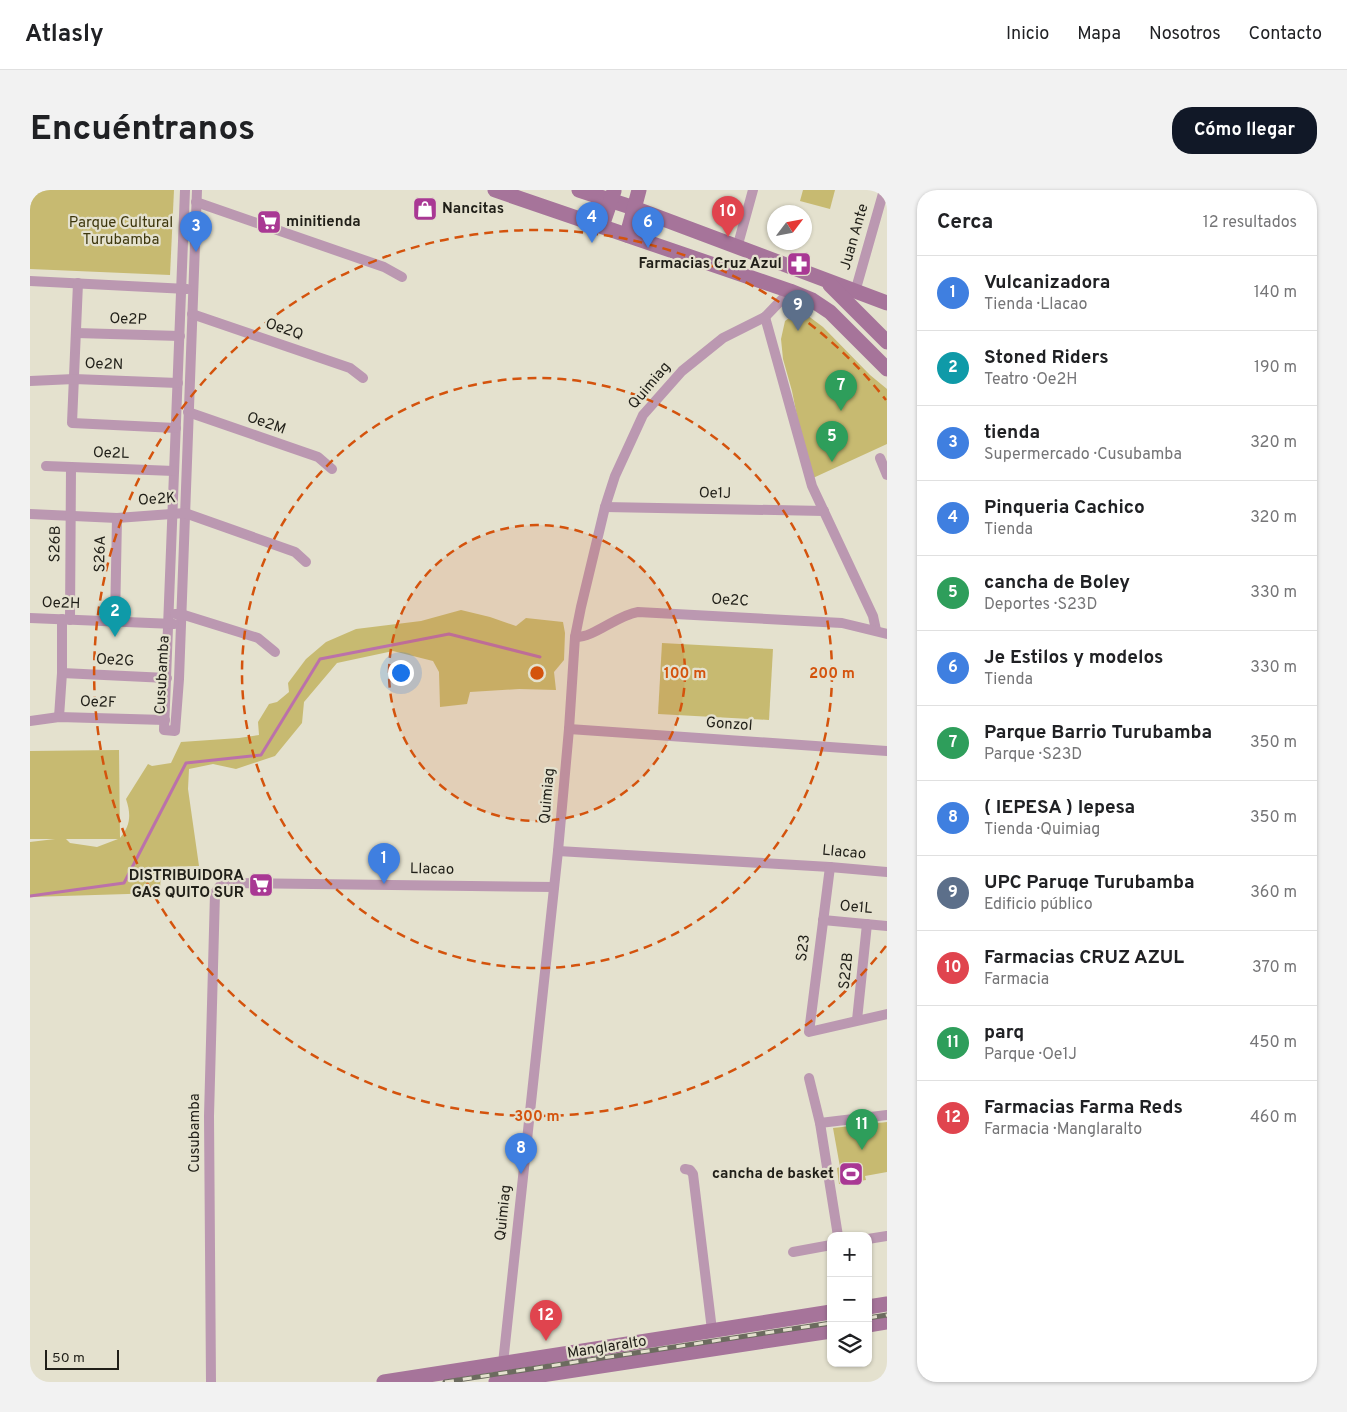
<!DOCTYPE html>
<html lang="es">
<head>
<meta charset="utf-8">
<style>
  :root { --surface:#fff; --page:#f2f2f2; --text:#202124; --muted:#757577; --line:#e0e0e0; --accent:#111827 }
  body { margin:0; font-family:Overpass,sans-serif; background:var(--page); color:var(--text) }
  .controls { position:absolute; right:15px; bottom:15px; display:grid; overflow:hidden; border-radius:10px; box-shadow:0 1px 4px #0004 }
  .controls button { width:45px; height:45px; display:grid; place-items:center; padding:0; border:0; border-bottom:1px solid var(--line); background:var(--surface); color:var(--text); font:25px sans-serif }
  .compass { position:absolute; left:737px; top:15px; width:45px; height:45px; border-radius:50%; background:var(--surface); box-shadow:0 1px 4px #0004; rotate:58deg }
  .scale { position:absolute; left:15px; bottom:12px; width:74px; box-sizing:border-box; padding-left:5px; border:2px solid #201f18; border-top:0; font-size:14px; line-height:18px; white-space:nowrap; color:#201f18; -webkit-text-stroke:4px #e4e1ce; paint-order:stroke }
  .you { position:absolute; left:370px; top:482px; width:18px; height:18px; margin:-12px; border:4px solid #fff; border-radius:50%; background:#1a73e8; box-shadow:0 0 0 8px #1a73e833 }
  .badge { display:grid; place-items:center; width:32px; height:32px; border-radius:50%; background:var(--accent); color:#fff; font-size:16px; font-weight:700 }
  .pin { position:absolute; translate:-50% -41px; filter:drop-shadow(0 1px 2px #0008) }
  .pin::after { content:''; position:absolute; top:26px; width:18px; height:15px; background:inherit; clip-path:polygon(0 0,100% 0,50% 100%) }
  .list { margin:0; padding:0; list-style:none }
  h2 { display:flex; justify-content:space-between; align-items:center; height:65px; margin:0; padding:0 20px; font-size:21px }
  h2 small { font-size:16px; font-weight:400; color:var(--muted) }
  .list li { display:grid; grid-template-columns:32px 1fr auto; gap:15px; align-items:center; box-sizing:border-box; height:75px; padding:0 20px; border-top:1px solid var(--line) }
  .list b { display:block; font-size:19px; white-space:nowrap }
  .list p { margin:0; font-size:16px; white-space:nowrap; color:var(--muted) }
  .list em { font-size:16px; font-style:normal; color:var(--muted) }
  .icon { flex:none; width:28px; height:28px; fill:none; stroke:currentColor; stroke-width:2; stroke-linecap:round; stroke-linejoin:round }
  .map { position:relative; flex:none; width:857px; height:1192px; overflow:hidden; border-radius:20px }
  header { display:flex; align-items:center; gap:30px; box-sizing:border-box; height:70px; padding:0 25px; background:var(--surface); border-bottom:1px solid var(--line) }
  header strong { font-size:24px }
  nav { display:flex; gap:28px; margin-inline-start:auto; font-size:18px }
  .intro { display:flex; align-items:center; justify-content:space-between; box-sizing:border-box; height:120px; padding:0 30px }
  h1 { margin:0; font-size:35px }
  .button { padding:12px 22px; border-radius:20px; background:var(--accent); color:#fff; font-size:18px; font-weight:700 }
  main { display:flex; gap:30px; padding:0 30px }
  aside { flex:1; background:var(--surface); border-radius:20px; box-shadow:0 1px 4px #0004 }
  .map>svg:first-child { display:block }
  .green { fill:#c7ba71; fill-rule:evenodd }
  .lines { fill:none; stroke-linecap:round; stroke-linejoin:round }
  .stream { stroke:#bb71aa; stroke-width:3 }
  .street { stroke:#bb98b1; stroke-width:10 }
  .secondary { stroke:#a6749a; stroke-width:15 }
  .rail-casing { stroke:#6c6b5f; stroke-width:5 }
  .rail { stroke:#e4e1ce; stroke-width:3; stroke-dasharray:9; stroke-linecap:butt }
  .ring { fill:none; stroke:#d4530d; stroke-width:2.5; stroke-dasharray:9 6 }
  .labels { text-anchor:middle; dominant-baseline:central; stroke-width:4.5; stroke-linejoin:round; paint-order:stroke }
  .poi-label { font-size:15px; font-weight:bold; fill:#201f18; stroke:#e4e1ce; text-anchor:end }
  .park-label { font-size:15px; fill:#3e370d; stroke:#e4e1ce }
  .street-label { font-size:15px; fill:#201f18; stroke:#e4e1ce }
  .centre { fill:#d4530d; stroke:#e4e1ce; stroke-width:2.5 }
  .ring-label { font-size:15px; text-anchor:middle; font-weight:bold; fill:#d4530d; stroke:#e4e1ce; stroke-width:4.5; stroke-linejoin:round; paint-order:stroke }
</style>
</head>
<body>
<header>
<strong>Atlasly</strong>
<nav><a>Inicio</a><a>Mapa</a><a>Nosotros</a><a>Contacto</a></nav>
</header>
<div class="intro"><h1>Encuéntranos</h1><a class="button">Cómo llegar</a></div>
<main>
<div class="map">
<svg width="857" height="1192" viewBox="0 0 857 1192">
  <rect width="100%" height="100%" fill="#e4e1ce"/>
  <!-- green -->
  <g class="green">
    <path d="M0 0H144L140 85 0 79Z"/>
    <path d="M773 0H805L800 19 770 11Z"/>
    <path d="M766 123 777 125 793 137 840 185 857 199V254L783 288 770 241 762 201 753 169 751 149 755 131Z"/>
    <path d="M431 420 460 427 486 436 496 428 533 432 535 443 534 470 524 482 526 500 489 499 440 502 437 514 410 517 409 482 403 471 363 461 307 473 274 512 272 533 245 566 206 579 183 574 159 579 158 599 169 676 131 677 130 703 0 707V652L25 649H0V561L89 560 90 648C101 635 101 624 96 609L118 574 122 576 141 573 151 552 209 548 229 545 228 532 239 514 247 512 259 502 258 493 276 469 296 452 326 439 391 431ZM36 649H88L67 657 40 653Z"/>
    <path d="M632 453 743 459 739 530 628 524Z"/>
    <path d="M857 932V982L835 986 836 990 809 994 807 978 810 977 803 938Z"/>
  </g>
  <g class="lines">
    <!-- stream -->
    <path class="stream" d="M0 706 94 693 156 573 231 565 290 469 419 444 510 467"/>
    <!-- street -->
    <g class="street">
      <path d="M155 0 134 540 145 541 149 489 167 0"/>
      <path d="M166 12 354 77 372 87"/>
      <path d="M707 58 723 0"/>
      <path d="M0 91 157 99"/>
      <path d="M48 93 42 233 146 238"/>
      <path d="M825 102 854 0"/>
      <path d="M162 124 320 178 333 188"/>
      <path d="M735 127 782 296 843 426 846 440"/>
      <path d="M46 143 150 146"/>
      <path d="M0 191 44 189 148 193"/>
      <path d="M158 222 288 267 302 279"/>
      <path d="M850 268 857 285"/>
      <path d="M16 276 144 281"/>
      <path d="M575 317 794 321"/>
      <path d="M0 324 87 328 155 323 265 362 276 372"/>
      <path d="M145 424H151L228 448 245 462"/>
      <path d="M0 428 144 434"/>
      <path d="M40 430 41 278"/>
      <path d="M85 432 87 328"/>
      <path d="M545 447C564 448 587 425 608 422L812 433 857 444"/>
      <path d="M32 483 137 488"/>
      <path d="M29 527 32 483V429"/>
      <path d="M0 531 29 527 135 530"/>
      <path d="M539 539 857 561"/>
      <path d="M528 661 800 677 857 682"/>
      <path d="M800 677 779 842 857 824"/>
      <path d="M793 730 857 736"/>
      <path d="M827 830 837 734"/>
      <path d="M779 888 790 933 808 1046"/>
      <path d="M790 933 857 925"/>
      <path d="M655 979 660 980 663 984 682 1140"/>
      <path d="M838 1049 857 1046"/>
      <path d="M763 1062 801 1055"/>
      <path d="M181 1192 179 926 185 703 190 696 197 693 524 697"/>
      <path d="M471 1192 528 661 539 539 545 447 551 417 575 317 585 286 613 225 652 181 693 148 735 127 760 101"/>
    </g>
    <!-- secondary -->
    <g class="secondary">
      <path d="M465 0 760 101 782 110 800 122 857 179"/>
      <path d="M549 0 604 18 857 113"/>
      <path d="M572 36 584 1"/>
      <path d="M597 45 609 0"/>
      <path d="M800 95 857 152"/>
      <path d="M838 1117 857 1114"/>
      <path d="M838 1135 857 1132"/>
      <path d="M354 1192 801 1122"/>
      <path d="M466 1192 801 1141"/>
    </g>
    <defs>
      <g id="rail">
        <path d="M838 1128 857 1125"/>
        <path d="M415 1192 801 1133"/>
      </g>
    </defs>
    <!-- rail casing -->
    <use href="#rail" class="rail-casing"/>
    <!-- rail -->
    <use href="#rail" class="rail"/>
  </g>
  <!-- distance rings -->
  <circle cx="507" cy="483" r="148" fill="#d4530d" fill-opacity=".12"/>
  <g class="ring">
    <circle cx="507" cy="483" r="148"/>
    <circle cx="507" cy="483" r="295"/>
    <path d="M856 756A443 443 0 1 1 856 210"/>
  </g>
  <!-- icons -->
  <defs>
    <symbol id="shop-square" viewBox="-11 -11 22 22"><rect x="-9" y="-9" width="18" height="18" rx="4" fill="#a93894" stroke="#e4e1ce"/><path d="M-5-2.5h2.3a2.7 3.5 0 0 1 5.4 0H5L5.5 6h-11ZM-1.5-2.5h3a1.5 2.3 0 0 0-3 0Z" fill="#fff"/></symbol>
    <symbol id="supermarket-square" viewBox="-11 -11 22 22"><rect x="-9" y="-9" width="18" height="18" rx="4" fill="#a93894" stroke="#e4e1ce"/><path d="M-6-5.5h2.5l.6 2H6L4.5 2H-2.5L-4.4-4H-6ZM-1.5 3.2a1.3 1.3 0 1 0 .1 0ZM3 3.2a1.3 1.3 0 1 0 .1 0Z" fill="#fff"/></symbol>
    <symbol id="pharmacy-square" viewBox="-11 -11 22 22"><rect x="-9" y="-9" width="18" height="18" rx="4" fill="#a93894" stroke="#e4e1ce"/><path d="M-2-6h4v4h4v4h-4v4h-4v-4h-4v-4h4Z" fill="#fff"/></symbol>
    <symbol id="stadium-square" viewBox="-11 -11 22 22"><rect x="-9" y="-9" width="18" height="18" rx="4" fill="#a93894" stroke="#e4e1ce"/><path d="M0-5a6.5 5 0 1 0 0 10a6.5 5 0 1 0 0-10ZM-3.5-1.8h7v3.6h-7Z" fill="#fff"/></symbol>
  </defs>
  <g fill-rule="evenodd">
    <use href="#shop-square" x="381" y="5" width="28" height="28"/>
    <use href="#supermarket-square" x="225" y="18" width="28" height="28"/>
    <use href="#pharmacy-square" x="755" y="60" width="28" height="28"/>
    <use href="#supermarket-square" x="217" y="681" width="28" height="28"/>
    <use href="#stadium-square" x="807" y="970" width="28" height="28"/>
  </g>
  <g class="labels">
    <!-- poi labels -->
    <g class="poi-label">
      <text x="412" y="19" text-anchor="start">Nancitas</text>
      <text x="256" y="32" text-anchor="start">minitienda</text>
      <text x="752" y="74">Farmacias Cruz Azul</text>
      <text x="214" y="686">DISTRIBUIDORA<tspan x="214" dy="17">GAS QUITO SUR</tspan></text>
      <text x="804" y="984">cancha de basket</text>
    </g>
    <!-- park labels -->
    <g class="park-label">
      <text x="91" y="33">Parque Cultural<tspan x="91" dy="17">Turubamba</tspan></text>
    </g>
    <!-- street labels -->
    <g class="street-label">
      <text transform="translate(825 47) rotate(-74)">Juan Ante</text>
      <text transform="translate(98 130) rotate(2)">Oe2P</text>
      <text transform="translate(254 140) rotate(19)">Oe2Q</text>
      <text transform="translate(74 175) rotate(2)">Oe2N</text>
      <text transform="translate(620 196) rotate(-50)">Quimiag</text>
      <text transform="translate(236 234) rotate(19)">Oe2M</text>
      <text transform="translate(81 264) rotate(2)">Oe2L</text>
      <text transform="translate(685 304) rotate(1)">Oe1J</text>
      <text transform="translate(127 310) rotate(-4)">Oe2K</text>
      <text transform="translate(26 354) rotate(-89)">S26B</text>
      <text transform="translate(71 364) rotate(-89)">S26A</text>
      <text transform="translate(700 411) rotate(3)">Oe2C</text>
      <text transform="translate(31 414) rotate(2)">Oe2H</text>
      <text transform="translate(85 471) rotate(3)">Oe2G</text>
      <text transform="translate(133 485) rotate(-87)">Cusubamba</text>
      <text transform="translate(68 513) rotate(2)">Oe2F</text>
      <text transform="translate(699 535) rotate(4)">Gonzol</text>
      <text transform="translate(518 606) rotate(-85)">Quimiag</text>
      <text transform="translate(814 663) rotate(5)">Llacao</text>
      <text transform="translate(402 680) rotate(1)">Llacao</text>
      <text transform="translate(826 718) rotate(5)">Oe1L</text>
      <text transform="translate(774 758) rotate(-83)">S23</text>
      <text transform="translate(817 781) rotate(-84)">S22B</text>
      <text transform="translate(165 943) rotate(-90)">Cusubamba</text>
      <text transform="translate(474 1023) rotate(-84)">Quimiag</text>
      <text transform="translate(577 1158) rotate(-9)">Manglaralto</text>
    </g>
  </g>
  <circle cx="507" cy="483" r="8" class="centre"/>
  <g class="ring-label">
    <text x="655" y="488">100 m</text>
    <text x="802" y="488">200 m</text>
    <text x="507" y="931">300 m</text>
  </g>
</svg>
<div class="controls">
<button>+</button>
<button>−</button>
<button><svg class="icon" aria-label="layers" viewBox="0 0 24 24"><path d="M12 4l9 5-9 5-9-5zM3 14l9 5 9-5"/></svg></button>
</div>
<svg class="compass" viewBox="-18 -18 36 36"><path d="M0-13l5 13h-10z" fill="#e53935"/><path d="M0 13l5-13h-10z" fill="#757577"/></svg>
<div class="scale">50 m</div>
<div class="you"></div>
<div class="pin badge" style="left:354px;top:694px;background:#3f7fe0">1</div>
<div class="pin badge" style="left:85px;top:447px;background:#0f9aa8">2</div>
<div class="pin badge" style="left:166px;top:62px;background:#3f7fe0">3</div>
<div class="pin badge" style="left:562px;top:53px;background:#3f7fe0">4</div>
<div class="pin badge" style="left:802px;top:272px;background:#2e9e5b">5</div>
<div class="pin badge" style="left:618px;top:58px;background:#3f7fe0">6</div>
<div class="pin badge" style="left:811px;top:221px;background:#2e9e5b">7</div>
<div class="pin badge" style="left:491px;top:984px;background:#3f7fe0">8</div>
<div class="pin badge" style="left:768px;top:141px;background:#5c6f8a">9</div>
<div class="pin badge" style="left:698px;top:47px;background:#e0444e">10</div>
<div class="pin badge" style="left:832px;top:960px;background:#2e9e5b">11</div>
<div class="pin badge" style="left:516px;top:1151px;background:#e0444e">12</div>
</div>
<aside>
<h2>Cerca<small>12 resultados</small></h2>
<ul class="list">
<li><span class="badge" style="background:#3f7fe0">1</span><div><b>Vulcanizadora</b><p>Tienda · Llacao</p></div><em>140 m</em></li>
<li><span class="badge" style="background:#0f9aa8">2</span><div><b>Stoned Riders</b><p>Teatro · Oe2H</p></div><em>190 m</em></li>
<li><span class="badge" style="background:#3f7fe0">3</span><div><b>tienda</b><p>Supermercado · Cusubamba</p></div><em>320 m</em></li>
<li><span class="badge" style="background:#3f7fe0">4</span><div><b>Pinqueria Cachico</b><p>Tienda</p></div><em>320 m</em></li>
<li><span class="badge" style="background:#2e9e5b">5</span><div><b>cancha de Boley</b><p>Deportes · S23D</p></div><em>330 m</em></li>
<li><span class="badge" style="background:#3f7fe0">6</span><div><b>Je Estilos y modelos</b><p>Tienda</p></div><em>330 m</em></li>
<li><span class="badge" style="background:#2e9e5b">7</span><div><b>Parque Barrio Turubamba</b><p>Parque · S23D</p></div><em>350 m</em></li>
<li><span class="badge" style="background:#3f7fe0">8</span><div><b>( IEPESA ) Iepesa</b><p>Tienda · Quimiag</p></div><em>350 m</em></li>
<li><span class="badge" style="background:#5c6f8a">9</span><div><b>UPC Paruqe Turubamba</b><p>Edificio público</p></div><em>360 m</em></li>
<li><span class="badge" style="background:#e0444e">10</span><div><b>Farmacias CRUZ AZUL</b><p>Farmacia</p></div><em>370 m</em></li>
<li><span class="badge" style="background:#2e9e5b">11</span><div><b>parq</b><p>Parque · Oe1J</p></div><em>450 m</em></li>
<li><span class="badge" style="background:#e0444e">12</span><div><b>Farmacias Farma Reds</b><p>Farmacia · Manglaralto</p></div><em>460 m</em></li>
</ul>
</aside>
</main>
</body>
</html>
